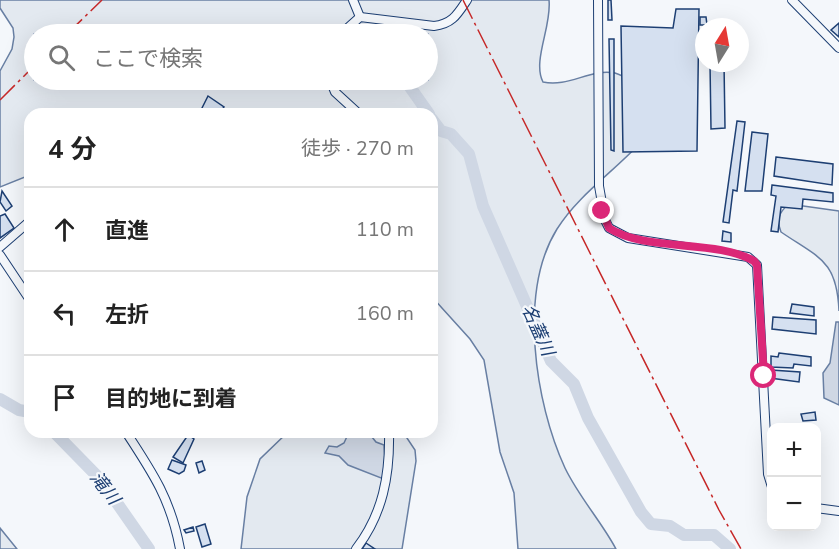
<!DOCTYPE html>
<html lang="ja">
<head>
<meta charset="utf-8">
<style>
  :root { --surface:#fff; --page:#f2f2f2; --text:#222; --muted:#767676; --line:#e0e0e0 }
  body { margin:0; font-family:"Nunito Sans","Noto Sans JP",sans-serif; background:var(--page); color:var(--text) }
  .controls { position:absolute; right:18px; bottom:18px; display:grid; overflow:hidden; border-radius:12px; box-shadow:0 6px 24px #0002 }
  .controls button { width:54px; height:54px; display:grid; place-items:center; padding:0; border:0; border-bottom:2px solid var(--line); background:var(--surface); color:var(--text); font:30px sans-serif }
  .compass { position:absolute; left:695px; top:18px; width:54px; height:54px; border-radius:50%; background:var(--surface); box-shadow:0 6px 24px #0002; rotate:11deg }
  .stop { position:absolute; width:18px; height:18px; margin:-14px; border:4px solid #db2777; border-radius:50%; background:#fff }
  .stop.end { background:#db2777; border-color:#fff; box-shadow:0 2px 6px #0008 }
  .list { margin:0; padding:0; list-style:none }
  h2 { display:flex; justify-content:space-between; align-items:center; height:78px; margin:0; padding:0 24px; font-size:26px }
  h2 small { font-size:20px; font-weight:400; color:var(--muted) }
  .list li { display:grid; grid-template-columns:39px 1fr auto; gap:18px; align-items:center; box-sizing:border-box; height:84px; padding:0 24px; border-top:2px solid var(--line) }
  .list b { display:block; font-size:22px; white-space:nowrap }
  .list em { font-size:20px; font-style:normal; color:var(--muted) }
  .icon { flex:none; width:33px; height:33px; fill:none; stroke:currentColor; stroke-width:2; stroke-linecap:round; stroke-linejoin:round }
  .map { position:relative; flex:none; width:839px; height:549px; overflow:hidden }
  .search { position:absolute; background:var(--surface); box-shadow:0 6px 24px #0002; left:24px; top:24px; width:414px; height:66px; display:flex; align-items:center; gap:15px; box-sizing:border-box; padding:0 21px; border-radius:33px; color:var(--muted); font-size:22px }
  .panel { position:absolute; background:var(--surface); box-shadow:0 6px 24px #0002; left:24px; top:108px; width:414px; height:330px; border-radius:18px }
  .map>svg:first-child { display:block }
  .green { fill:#e3e9f0; stroke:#687fa3; stroke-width:1.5; fill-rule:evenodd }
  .water { fill:#cfd7e4; stroke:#687fa3; stroke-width:1.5 }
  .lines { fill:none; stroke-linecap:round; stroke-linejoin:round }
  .river { stroke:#cfd7e4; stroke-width:12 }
  .building { fill:#d5e0f0; stroke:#1d3f73; stroke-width:1.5 }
  .minor-casing { stroke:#1d3f73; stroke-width:10 }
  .minor { stroke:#f4f7fb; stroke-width:8 }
  .power { stroke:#c62828; stroke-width:1.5; stroke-dasharray:21 4.5 3 4.5; stroke-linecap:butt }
  .route { stroke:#db2777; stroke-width:8 }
  .labels { text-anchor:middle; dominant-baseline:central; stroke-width:4.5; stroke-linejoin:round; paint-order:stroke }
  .water-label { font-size:18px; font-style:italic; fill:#1d3f73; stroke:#f4f7fb }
</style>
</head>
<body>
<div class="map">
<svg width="839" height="549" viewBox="0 0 839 549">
  <rect width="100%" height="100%" fill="#f4f7fb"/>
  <!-- green -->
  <g class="green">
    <path d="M0 0H549C552 26 532 61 543 82 568 88 591 68 615 73 621 75 627 78 633 81L643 140C615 171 579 194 557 229 518 292 535 403 565 468 579 497 601 521 616 549H518L514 493 500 452 484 360 470 339 432 297V114H30V175L0 187V71L12 49 14 37 13 28 0 8ZM34 34H428V80H34Z"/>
    <path d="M789 204 839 211V311C837 260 819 258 781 232 776 220 779 212 789 204Z"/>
    <path d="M288 432H403L415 450 416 461 402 549H241L247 497 260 459Z"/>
    <path d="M0 528 17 549H0Z"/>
  </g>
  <!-- water -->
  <g class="water">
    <path d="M836 322H839V405L824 398 823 373 830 363Z"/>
    <path d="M349 432H368L376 442 384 445 386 474 381 478 348 465 339 456 325 453 329 446 337 447 344 443Z"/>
  </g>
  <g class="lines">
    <!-- river -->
    <g class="river">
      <path d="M351 80 360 82 381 80"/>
      <path d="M405 80 429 114"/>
      <path d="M432 119 441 131 451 134 469 154 483 206 551 361 574 384 588 418 641 512 651 524 670 526 684 535H714L730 549"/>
      <path d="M0 399 19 410 30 412"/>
      <path d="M54 432 101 480 149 549"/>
    </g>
  </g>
  <!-- building -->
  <g class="building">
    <path d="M608 0H611L612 20H608Z"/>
    <path d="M676 9H699L697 151 623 152 621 26 673 28Z"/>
    <path d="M700 17H706L707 25H700Z"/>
    <path d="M839 23V37L831 30Z"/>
    <path d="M609 39H614V151L611 150Z"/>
    <path d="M710 63H724L725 128 711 129Z"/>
    <path d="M208 96 224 107 219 114H209L202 108Z"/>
    <path d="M737 121 745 122 737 191 733 190 729 223 723 222Z"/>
    <path d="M752 132 768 134 762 191H745Z"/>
    <path d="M776 157 833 164 832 185 774 176Z"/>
    <path d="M772 185 833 193V202L803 199 802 209 781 207 778 232 771 231 776 196 771 195Z"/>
    <path d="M2 191 12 206 6 211 0 202Z"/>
    <path d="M5 214 14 228 0 238V216Z"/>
    <path d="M723 231 731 233V242L722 241Z"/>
    <path d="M792 304 814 307V316L790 313Z"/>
    <path d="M773 317 816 320V334L772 329Z"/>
    <path d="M779 353 811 357V366L794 364 793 368 771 367V356L778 357Z"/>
    <path d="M771 370 800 372 799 382 770 378Z"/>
    <path d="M815 412 816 420 803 421 801 414Z"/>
    <path d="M188 435 194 439 183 463 173 457Z"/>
    <path d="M172 460 186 465 184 471 179 474 168 469Z"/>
    <path d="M202 461 205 470 199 473 196 463Z"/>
    <path d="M205 524 211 544 202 547 196 527Z"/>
    <path d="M193 527 194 531 186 533 184 530Z"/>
    <path d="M366 543 375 549H362Z"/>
  </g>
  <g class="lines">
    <defs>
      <g id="minor">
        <path d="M353 0 360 17"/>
        <path d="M598 0 599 186 605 220 609 228 628 238 748 257 757 265 768 474 772 487"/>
        <path d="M792 0 839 48"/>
        <path d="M341 34 360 17 434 26C452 24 457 15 467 0"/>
        <path d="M330 80 335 92 359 114"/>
        <path d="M0 247 30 221"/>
        <path d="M0 255 30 300"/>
        <path d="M126 432C153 473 171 500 180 549"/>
        <path d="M816 508 839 511"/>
        <path d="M356 549C383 514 390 475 389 432"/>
      </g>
    </defs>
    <!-- minor casing -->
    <use href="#minor" class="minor-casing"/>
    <!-- minor -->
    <use href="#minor" class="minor"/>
    <!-- power -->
    <g class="power">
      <path d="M463 0 719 510 741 549"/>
      <path d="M67 34 102 0"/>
      <path d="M0 100 34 66"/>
    </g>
  </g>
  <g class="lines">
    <!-- route -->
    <path class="route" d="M602 211 609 228C645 252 716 239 754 261L757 265 764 376"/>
  </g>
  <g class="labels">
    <!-- water labels -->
    <g class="water-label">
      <text transform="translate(538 330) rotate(66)">名蓋川</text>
      <text transform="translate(105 488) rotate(52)">滝川</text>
    </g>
  </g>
</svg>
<div class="controls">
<button>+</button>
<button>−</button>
</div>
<svg class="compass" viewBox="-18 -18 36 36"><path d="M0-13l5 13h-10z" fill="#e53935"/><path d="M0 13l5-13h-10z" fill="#767676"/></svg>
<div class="stop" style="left:764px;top:376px"></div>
<div class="stop end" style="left:602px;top:211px"></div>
<div class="search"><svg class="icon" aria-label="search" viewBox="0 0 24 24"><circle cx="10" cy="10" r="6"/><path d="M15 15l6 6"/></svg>ここで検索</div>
<section class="panel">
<h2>4 分<small>徒歩 · 270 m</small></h2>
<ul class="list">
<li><svg class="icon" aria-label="ahead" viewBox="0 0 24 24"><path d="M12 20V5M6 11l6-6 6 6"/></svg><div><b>直進</b></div><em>110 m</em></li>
<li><svg class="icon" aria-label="left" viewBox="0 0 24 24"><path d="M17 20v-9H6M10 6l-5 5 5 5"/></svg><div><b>左折</b></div><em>160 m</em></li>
<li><svg class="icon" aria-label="arrive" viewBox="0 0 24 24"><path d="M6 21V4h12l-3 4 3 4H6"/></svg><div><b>目的地に到着</b></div></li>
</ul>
</section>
</div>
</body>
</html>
